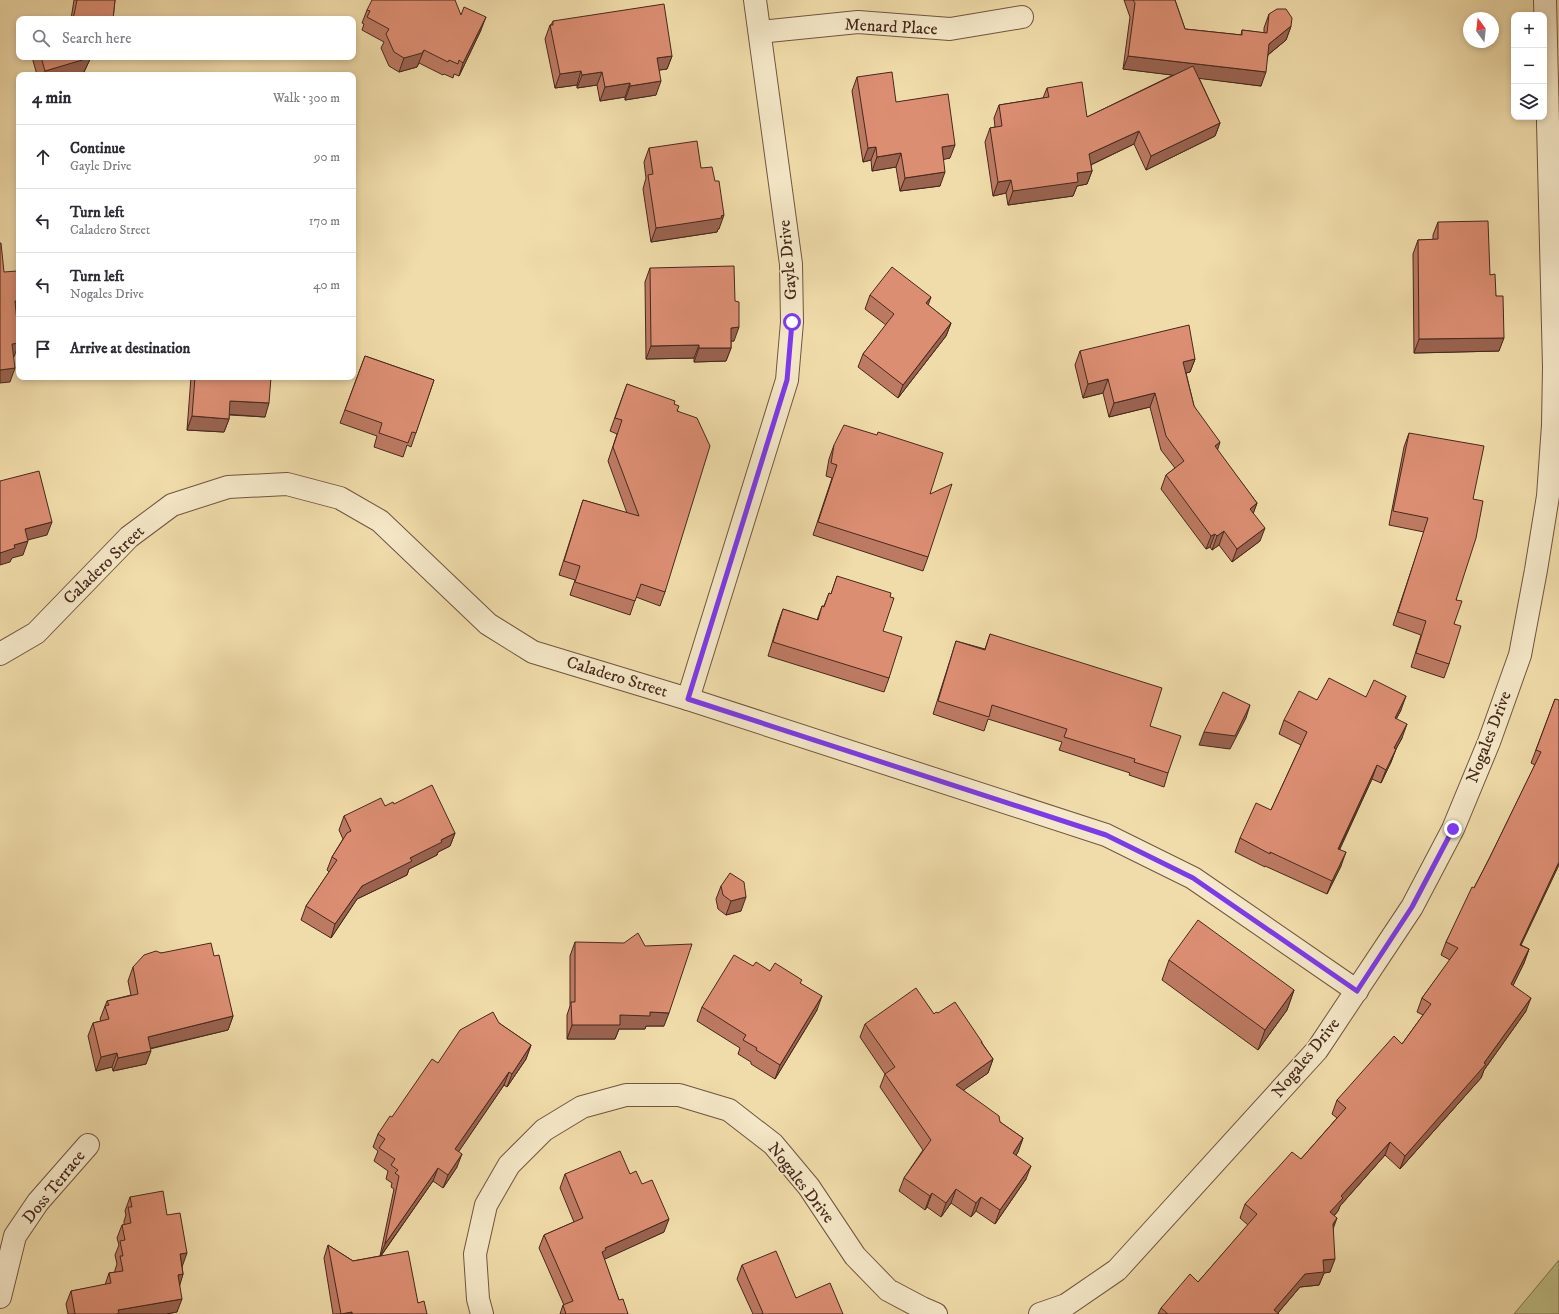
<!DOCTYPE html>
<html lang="en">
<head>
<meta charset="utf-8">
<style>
  :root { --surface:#fff; --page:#f2f2f3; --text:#2b2b33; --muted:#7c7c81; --line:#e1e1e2 }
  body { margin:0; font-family:"IM FELL DW Pica",serif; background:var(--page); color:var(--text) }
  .controls { position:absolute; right:12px; top:12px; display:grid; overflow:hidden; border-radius:8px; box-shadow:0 2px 6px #0003 }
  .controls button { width:36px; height:36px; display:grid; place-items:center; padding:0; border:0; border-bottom:1px solid var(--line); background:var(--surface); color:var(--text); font:20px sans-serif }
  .compass { position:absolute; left:1463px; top:12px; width:36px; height:36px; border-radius:50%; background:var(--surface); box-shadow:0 2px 6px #0003; rotate:345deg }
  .stop { position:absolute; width:12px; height:12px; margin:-9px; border:3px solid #7c3aed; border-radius:50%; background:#fff }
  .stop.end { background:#7c3aed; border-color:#fff; box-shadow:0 1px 4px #0008 }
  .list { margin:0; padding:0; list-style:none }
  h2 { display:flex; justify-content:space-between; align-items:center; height:52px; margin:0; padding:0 16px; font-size:17px }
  h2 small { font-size:13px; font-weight:400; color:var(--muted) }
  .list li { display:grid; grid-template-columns:26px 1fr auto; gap:12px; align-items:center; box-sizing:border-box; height:64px; padding:0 16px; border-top:1px solid var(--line) }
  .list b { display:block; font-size:15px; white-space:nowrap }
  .list p { margin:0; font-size:13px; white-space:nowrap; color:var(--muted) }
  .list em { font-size:13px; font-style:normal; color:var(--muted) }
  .icon { flex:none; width:22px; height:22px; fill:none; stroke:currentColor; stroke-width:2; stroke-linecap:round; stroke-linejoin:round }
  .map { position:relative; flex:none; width:1559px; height:1314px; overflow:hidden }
  .search { position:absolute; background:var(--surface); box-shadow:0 2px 6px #0003; left:16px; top:16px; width:340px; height:44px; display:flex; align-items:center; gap:10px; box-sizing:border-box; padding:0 14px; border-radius:8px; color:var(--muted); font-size:15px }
  .panel { position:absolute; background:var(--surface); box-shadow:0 2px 6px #0003; left:16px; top:72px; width:340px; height:308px; border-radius:8px }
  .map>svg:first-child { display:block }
  .green { fill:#bebf85; stroke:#827450 }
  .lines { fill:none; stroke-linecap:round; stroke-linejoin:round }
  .minor-casing { stroke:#705540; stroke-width:24 }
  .minor { stroke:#f5e8c8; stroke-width:22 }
  .wall { fill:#bd7a63; stroke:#46281c }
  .shaded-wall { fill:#9a6350; stroke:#46281c }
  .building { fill:#dc8e73; stroke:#46281c }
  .route { stroke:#7c3aed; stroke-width:5 }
  .labels { text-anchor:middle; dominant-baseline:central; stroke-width:3.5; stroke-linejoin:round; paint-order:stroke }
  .street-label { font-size:17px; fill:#46281c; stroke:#f5e8c8 }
</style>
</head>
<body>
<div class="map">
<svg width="1559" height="1314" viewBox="0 0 1559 1314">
  <rect width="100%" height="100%" fill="#f0dcaa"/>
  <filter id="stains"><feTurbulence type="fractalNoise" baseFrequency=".005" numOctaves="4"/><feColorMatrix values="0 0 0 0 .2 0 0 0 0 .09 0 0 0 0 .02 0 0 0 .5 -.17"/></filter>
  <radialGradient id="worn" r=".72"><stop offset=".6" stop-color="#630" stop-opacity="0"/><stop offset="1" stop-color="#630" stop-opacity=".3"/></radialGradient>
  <!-- green -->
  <path class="green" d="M1559 1260V1314H1514Z"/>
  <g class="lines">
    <defs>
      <g id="minor">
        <path d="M760 32 858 22 950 29 1022 17"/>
        <path d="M0 654 36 633 129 537 172 505 228 487 287 484 340 498 380 521 488 624 533 652 688 699 1106 835 1193 878 1357 991"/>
        <path d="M688 699 787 380 792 322 791 264 755 0"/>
        <path d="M0 1297 15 1236 38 1202 88 1145"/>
        <path d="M482 1314 478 1299 475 1254 486 1205 509 1165 544 1130 582 1107 626 1095H679L729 1110 773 1144 809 1187 855 1256 888 1290 922 1308 936 1314"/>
        <path d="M1040 1314 1066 1305 1117 1270 1317 1050 1412 907 1453 829 1489 742 1520 655 1536 570 1548 496 1553 425 1554 367 1545 0"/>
      </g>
    </defs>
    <!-- minor casing -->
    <use href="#minor" class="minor-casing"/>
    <!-- minor -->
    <use href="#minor" class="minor"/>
  </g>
  <!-- wall -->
  <g class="wall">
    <path d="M74 0H115L113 19H71Z"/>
    <path d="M1124 0H1175L1185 29 1241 35 1242 30 1264 33V28L1269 14 1291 26 1286 40 1268 55 1261 86 1199 78 1220 123 1215 136 1146 170 1134 144 1091 165 1092 171 1087 184 1077 186 1073 196 1008 205 1006 193 993 196 985 142 990 128 995 127 994 118 999 105 1043 98 1047 88 1087 117 1173 75 1123 69 1130 17Z"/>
    <path d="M367 10 461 15 481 30 459 76 454 74 453 78 444 74 443 75 419 63 417 67 399 72 389 66 381 48 384 42 362 30 364 24 362 23Z"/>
    <path d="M553 21 672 56 667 69 659 70 656 95 625 100V97L600 101 597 85 577 88V85L555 88 545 39 550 25H551Z"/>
    <path d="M32 57H91L84 72 72 75H37Z"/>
    <path d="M857 77 896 102 950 158 943 159 940 186 900 191 896 167 872 171 871 160 863 162 852 91Z"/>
    <path d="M649 148 701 168 719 229H718L717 232 651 242 643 189 646 178 644 162Z"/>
    <path d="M1438 222 1490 275 1496 296 1499 351 1414 353 1413 254 1418 240H1433V235Z"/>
    <path d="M650 268 734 341H731V348L726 361 694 362V358L646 359 645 282Z"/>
    <path d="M870 295 928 305 951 323 946 336 898 398 858 367 863 354 886 325 865 309Z"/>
    <path d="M1080 351 1195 359 1190 372 1186 373 1194 406 1217 450 1257 503 1253 513 1260 541 1232 562 1219 545 1212 550 1210 547 1206 549 1161 489 1166 475 1175 468 1161 450 1150 407 1109 417 1103 393 1083 398 1075 365Z"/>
    <path d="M365 356 434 380 411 447 407 445 403 457 374 447 377 436 340 423Z"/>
    <path d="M191 377H271L265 417 229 415V419L224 432 187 430Z"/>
    <path d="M627 384 674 404 678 411 665 592 660 606 636 597 630 615 570 595 575 580 559 575 583 500 627 513 608 461 617 434 610 431Z"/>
    <path d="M1409 433 1473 499 1456 600 1454 624 1449 664 1444 678 1411 667 1421 635 1393 625 1424 532 1389 525 1404 447Z"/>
    <path d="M834 445 928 557 923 571 813 535 832 478 826 476 829 459Z"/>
    <path d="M837 576 883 631 889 678 884 692 768 656 778 623 783 609 817 620 822 606H824L829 593 831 594Z"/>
    <path d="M990 634 1150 726 1168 773 1164 787 1129 775 1130 773 1059 750 1062 742 988 719 984 731 933 714 952 654 956 641 985 649Z"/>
    <path d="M1366 697 1401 710 1396 719 1402 738 1396 749 1391 762 1381 783 1372 779 1340 849 1341 866 1327 894 1265 866V867L1235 852 1240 838 1271 810 1301 745 1279 734 1284 720 1317 700Z"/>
    <path d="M1555 699 1521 945 1529 949 1524 963 1513 985 1526 1011 1484 1070 1481 1078 1400 1169 1385 1155 1340 1206 1338 1211 1334 1216 1330 1272 1324 1273 1319 1285 1300 1287 1278 1313 1279 1314H1158L1161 1308 1198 1282 1248 1225 1240 1218 1245 1204 1301 1159 1337 1118 1332 1114 1337 1100 1402 1044 1423 1015 1417 1012 1422 998 1450 960 1441 955 1446 942 1490 857 1535 765 1531 763Z"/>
    <path d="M394 804 455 833 450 846 438 852 437 855 409 869 407 875 357 899 331 938 301 920 306 906 329 872 327 870 332 857 343 839 339 830 344 816Z"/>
    <path d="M721 886 741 911 726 915 718 909 716 899Z"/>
    <path d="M575 942 664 1026H646L645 1029H619L615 1039H567V1015L570 1006V956Z"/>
    <path d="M161 953 214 956 233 1016 228 1030 150 1049 146 1064 113 1071 112 1067 96 1071 88 1036 93 1023 101 1021 100 1019 107 1001 131 995 128 981 133 967Z"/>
    <path d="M1169 960 1294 990 1287 1010 1258 1050 1162 980Z"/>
    <path d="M753 966 770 971 801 984 817 1010 775 1079 751 1064V1062L738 1054 740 1048 697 1021 702 1007Z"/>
    <path d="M938 1013 982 1042V1043L993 1059 988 1073 963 1090 1000 1122 1023 1138 1018 1152 1016 1155 1026 1179 995 1224 976 1211 971 1217 951 1203 941 1217 927 1207 925 1210 899 1191 904 1178 923 1150 880 1087 885 1074 860 1037 865 1024Z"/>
    <path d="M499 1023 531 1045 526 1059 507 1087 504 1085 458 1152 457 1167 443 1188 433 1181 381 1256 427 1314H333L324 1258 328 1245 353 1261 380 1256 394 1189 391 1187 392 1183 386 1179 388 1171 374 1161 378 1151 373 1147 378 1134 438 1063Z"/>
    <path d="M565 1174H630L664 1232 604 1259 619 1300 628 1314H560L563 1305H564L539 1248 544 1235 574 1222 560 1188Z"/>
    <path d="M130 1197 167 1215 182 1266 183 1274 179 1285 177 1312 166 1314H68L66 1304 71 1291 105 1285 109 1273 115 1272V1270L117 1264 115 1255 119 1245 117 1238 122 1225H124V1221L126 1215 125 1211Z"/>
    <path d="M742 1265 796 1298 843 1314H753L737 1279Z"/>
  </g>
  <!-- shaded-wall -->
  <g class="shaded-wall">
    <path d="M486 17 481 30 459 76 463 63Z"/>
    <path d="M1291 26 1286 40 1264 58 1269 44Z"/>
    <path d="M424 50 417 67 399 72 404 58Z"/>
    <path d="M672 56 667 69 653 71 657 58Z"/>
    <path d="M1128 56 1266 72 1261 86 1123 69Z"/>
    <path d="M89 57H91L84 72 72 75H44L45 71Z"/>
    <path d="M581 71 577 85 555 88 560 74Z"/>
    <path d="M602 72 597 85 577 88 582 75Z"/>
    <path d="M661 81 656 95 625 100 630 86Z"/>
    <path d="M630 83 625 97 600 101 605 87Z"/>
    <path d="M1220 123 1215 136 1146 170 1151 156Z"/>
    <path d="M1139 131 1134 144 1084 168 1089 154Z"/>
    <path d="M955 145 950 158 937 161 942 147Z"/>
    <path d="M876 147 871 160 863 162 868 148Z"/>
    <path d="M901 153 896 167 872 171 877 157Z"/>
    <path d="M1092 171 1087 184 1077 186 1073 196 1008 205 1013 191 1077 173Z"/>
    <path d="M945 172 940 186 900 191 905 178Z"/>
    <path d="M1011 180 1006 193 993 196 998 182Z"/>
    <path d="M724 215 719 229H718L717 232 651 242 656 228Z"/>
    <path d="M931 297 926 311V303Z"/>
    <path d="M15 301H19V312H16Z"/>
    <path d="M951 323 946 336 898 398 903 385Z"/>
    <path d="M739 327 734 341H726L731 328Z"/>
    <path d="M1504 338 1499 351 1414 353 1419 339Z"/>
    <path d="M19 343 14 357H8L12 344Z"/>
    <path d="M699 345 694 358 646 359 651 346Z"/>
    <path d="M699 348H731L726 361 694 362Z"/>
    <path d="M1195 359 1190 372 1178 375 1183 362Z"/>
    <path d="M15 368 10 382 0 383V370Z"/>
    <path d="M1108 379 1103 393 1083 398 1088 384Z"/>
    <path d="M1155 393 1150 407 1109 417 1114 403Z"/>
    <path d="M230 401 269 403 265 417 225 414Z"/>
    <path d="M192 416 229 419 224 432 187 430Z"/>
    <path d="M1220 442 1216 455 1215 446Z"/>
    <path d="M1257 503 1252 517 1250 509Z"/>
    <path d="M52 522 47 535 20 542 25 529Z"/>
    <path d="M1265 528 1260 541 1232 562 1237 549Z"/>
    <path d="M1224 531 1219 545 1212 550 1217 536Z"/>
    <path d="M1215 534 1210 547 1206 549 1211 536Z"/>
    <path d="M28 541 23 555 12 558 10 562 0 565V553L14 545Z"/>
    <path d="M1406 696 1401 710 1390 731 1395 718Z"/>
    <path d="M1250 705 1246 718 1230 749 1199 745 1204 732Z"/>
    <path d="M1407 724 1402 738 1396 749 1391 762 1381 783 1394 748Z"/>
    <path d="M1377 765 1372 779 1333 862 1338 849Z"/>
    <path d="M455 833 450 846 438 852 437 855 409 869 407 875 357 899 331 938 335 924 362 886 441 840Z"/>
    <path d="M1346 852 1341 866 1327 894 1332 881Z"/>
    <path d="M1559 862V865L1515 958 1520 945Z"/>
    <path d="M746 897 741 911 726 915 731 901Z"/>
    <path d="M1529 949 1524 963 1507 998 1511 984Z"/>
    <path d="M1294 990 1287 1010 1258 1050 1265 1030Z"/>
    <path d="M822 996 817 1010 775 1079 780 1065Z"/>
    <path d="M1531 998 1526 1011 1484 1070 1481 1078 1400 1169 1405 1156 1484 1063Z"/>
    <path d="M650 1012 669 1013 664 1026H646L645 1029H619L615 1039H567L572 1025 620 1015Z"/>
    <path d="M233 1016 228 1030 143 1050 148 1037Z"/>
    <path d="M531 1045 526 1059 507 1087 512 1074Z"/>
    <path d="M151 1051 146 1064 113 1071 118 1058Z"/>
    <path d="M117 1053 112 1067 96 1071 101 1057Z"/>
    <path d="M993 1059 988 1073 951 1099 956 1085Z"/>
    <path d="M509 1072 504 1085 451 1163 455 1149Z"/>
    <path d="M1023 1138 1018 1152 1008 1167 1013 1153Z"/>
    <path d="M1390 1142 1385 1155 1340 1206 1338 1211 1325 1226 1330 1212 1341 1196Z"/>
    <path d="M462 1154 457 1167 443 1188 448 1175Z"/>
    <path d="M1031 1166 1026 1179 995 1224 1000 1210Z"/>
    <path d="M438 1168 433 1181 380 1257 385 1244Z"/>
    <path d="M956 1189 951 1203 941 1217 946 1203Z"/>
    <path d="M932 1193 927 1207 925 1210 930 1196Z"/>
    <path d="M981 1197 976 1211 971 1217 976 1203Z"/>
    <path d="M1337 1218 1332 1232 1333 1224Z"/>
    <path d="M669 1219 664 1232 603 1260 602 1252 605 1248Z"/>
    <path d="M187 1253 182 1267 180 1254Z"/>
    <path d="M1335 1259 1330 1272 1324 1273 1319 1285 1300 1287 1277 1314 1274 1310 1305 1274 1323 1260Z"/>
    <path d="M183 1274 179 1288 178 1275Z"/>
    <path d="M182 1299 177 1312 166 1314H116L118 1310Z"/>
    <path d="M352 1312 351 1314H340H341Z"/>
  </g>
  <!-- building -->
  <g class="building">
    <path d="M77 0H115L113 19H72L74 15Z"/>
    <path d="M372 0H455L461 15 464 7 486 17 463 63 459 60 458 64 449 60 448 62 424 50 422 53 404 58 394 52 386 34 389 29 367 17 370 11 367 10Z"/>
    <path d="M1133 0H1175L1185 29 1242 35V30L1267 33 1269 14 1277 9H1286L1292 18 1291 26 1269 44 1266 72 1128 56 1135 3Z"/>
    <path d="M664 4 672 56 657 58 661 81 630 86V83L605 87 602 72 582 75 581 71 560 74 550 25H553V21Z"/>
    <path d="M41 57H89V58L45 71Z"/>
    <path d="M1193 66 1220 123 1151 156 1139 131 1089 154 1092 171 1077 173 1078 182 1013 191 1011 180 998 182 990 128 1002 126 999 105 1049 97 1047 88 1082 82 1087 117Z"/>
    <path d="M892 72 896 102 948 94 955 145 942 147 945 172 905 178 901 153 877 157 876 147 868 148 857 77Z"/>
    <path d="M697 141 701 168 712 167 715 181H719L724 215 721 216 722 218 656 228 648 175 653 174 649 148Z"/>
    <path d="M1488 221 1490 275 1495 274 1496 296H1503L1504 338 1419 339 1418 240 1438 239V222Z"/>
    <path d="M0 243H1L4 272 17 271 18 281 19 283V301H15L19 343 12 344 15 368 0 370Z"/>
    <path d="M734 266 735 301 739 302V327L731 328V348H699V345L651 346 650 268Z"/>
    <path d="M892 267 931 297 926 303 951 323 903 385 863 354 894 314 870 295Z"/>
    <path d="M1189 325 1195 359 1183 362 1194 406 1220 442 1215 446 1257 503 1250 509 1265 528 1237 549 1224 531 1217 536 1215 534 1211 536 1166 475 1184 461 1166 436 1155 393 1114 403 1108 379 1088 384 1080 351Z"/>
    <path d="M365 356 434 380 416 433 412 432 408 443 379 433 382 423 345 410Z"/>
    <path d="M195 377H271L269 403 230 401 229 419 192 416Z"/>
    <path d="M627 384 675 401 674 404 679 406 677 411 697 418 710 446 665 592 641 584 635 601 575 582 580 566 564 561 583 500 639 516 613 447 622 420 615 418Z"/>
    <path d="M844 425 877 435 878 432 943 453 930 494 952 484 928 557 818 522 837 465 831 463 834 445Z"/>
    <path d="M1409 433 1484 446 1473 499 1483 501 1476 538 1456 600 1462 601 1454 624 1461 626 1449 664 1416 653 1426 621 1398 612 1428 518 1393 511Z"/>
    <path d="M39 471 52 522 25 529 28 541 14 545 15 548 0 553V481Z"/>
    <path d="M837 576 891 593 890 597 894 598 883 631 902 637 889 678 773 642 783 609 818 620 822 606 824 607 829 593 831 594Z"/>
    <path d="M990 634 1162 688 1150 726 1181 736 1168 773 1134 762 1135 759 1064 737 1067 729 992 705 989 717 938 701 956 641 985 650Z"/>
    <path d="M1329 678 1366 697 1374 680 1406 696 1395 718 1407 724 1394 748 1396 749 1386 770 1377 765 1338 849 1346 852 1332 881 1270 852V854L1240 838 1256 803 1271 810 1307 732 1284 720 1299 691 1317 700Z"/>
    <path d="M1223 692 1250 705 1235 736 1204 732Z"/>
    <path d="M1555 699 1559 700V862L1520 945 1529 949 1511 984 1531 998 1484 1063 1486 1064 1405 1156 1390 1142 1341 1196 1343 1198 1330 1212 1337 1218 1333 1224 1335 1259 1323 1260 1324 1272 1305 1274 1274 1310 1279 1314H1168L1161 1308 1190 1274 1198 1282 1257 1214 1245 1204 1292 1152 1301 1159 1346 1108 1337 1100 1394 1036 1402 1044 1431 1004 1422 998 1458 948 1446 942 1472 887 1474 888 1490 857 1541 752 1536 750Z"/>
    <path d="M432 785 455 833 441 840 442 842 410 858 412 861 362 886 335 924 306 906 337 860 332 857 347 833 351 831 344 816 381 798 385 806 393 802 394 804Z"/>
    <path d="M730 873 744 882 746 897 731 901 723 895 721 886Z"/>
    <path d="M1198 920 1294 990 1265 1030 1169 960Z"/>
    <path d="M638 933 645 946 692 944 669 1013 650 1012V1016L620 1015V1025H572L571 1002H575V942L624 943Z"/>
    <path d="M211 943 214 956 219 955 233 1016 148 1037 151 1051 118 1058 117 1053 101 1057 93 1023 109 1019 105 1006 109 1005 107 1001 138 994 133 967 144 955 156 951 161 953Z"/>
    <path d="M734 955 753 966 756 962 770 971 775 963 802 980 800 983 822 996 780 1065 756 1050 757 1048 743 1040 746 1035 702 1007Z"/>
    <path d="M916 988 934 1014 936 1012 938 1013 955 1002 982 1042H981L993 1059 956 1085 999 1116 1000 1122 1023 1138 1013 1153 1031 1166 1000 1210 981 1197 976 1203 956 1189 946 1203 932 1193 930 1196 904 1178 931 1140 885 1074 895 1067 865 1024Z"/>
    <path d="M493 1012 499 1023 531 1045 512 1074 509 1072 455 1149 462 1154 448 1175 438 1168 385 1244 399 1176 395 1173 398 1170 391 1165 395 1159 379 1148 385 1139 378 1134 390 1116 392 1117 432 1059 438 1063 460 1030Z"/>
    <path d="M620 1151 630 1174 636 1171 642 1184 652 1180 669 1219 605 1248 606 1250 602 1252 619 1300 623 1299 628 1314H566L563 1305 573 1301 544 1235 583 1218 565 1174Z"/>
    <path d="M163 1191 167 1215 180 1213 187 1253 180 1254 183 1274 178 1275 182 1299 118 1310 119 1313 116 1314H75L71 1291 111 1283 109 1273 123 1271 120 1256H123L120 1241 125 1240 122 1225 131 1223 128 1207H132L130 1197Z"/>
    <path d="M328 1245 353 1261 408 1251 418 1303 424 1301 427 1314H352V1312L341 1314Z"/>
    <path d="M776 1251 796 1298 830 1283 843 1314H761L763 1313 742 1265Z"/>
  </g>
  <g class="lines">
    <!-- route -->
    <path class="route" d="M792 322 787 380 688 699 1106 835 1193 878 1357 991 1412 907 1453 829"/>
  </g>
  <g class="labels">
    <!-- street labels -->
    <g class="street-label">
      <text transform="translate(891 27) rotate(3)">Menard Place</text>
      <text transform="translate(788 260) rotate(-95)">Gayle Drive</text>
      <text transform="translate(104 565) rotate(-44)">Caladero Street</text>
      <text transform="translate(617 677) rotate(17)">Caladero Street</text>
      <text transform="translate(1489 737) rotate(-69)">Nogales Drive</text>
      <text transform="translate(1306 1058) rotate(-51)">Nogales Drive</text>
      <text transform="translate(801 1183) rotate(52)">Nogales Drive</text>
      <text transform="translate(54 1187) rotate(-51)">Doss Terrace</text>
    </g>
  </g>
  <rect width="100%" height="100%" filter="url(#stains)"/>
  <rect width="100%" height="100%" fill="url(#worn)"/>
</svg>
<div class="controls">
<button>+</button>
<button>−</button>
<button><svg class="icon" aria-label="layers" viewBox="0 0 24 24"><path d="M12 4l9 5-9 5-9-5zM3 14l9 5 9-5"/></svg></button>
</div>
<svg class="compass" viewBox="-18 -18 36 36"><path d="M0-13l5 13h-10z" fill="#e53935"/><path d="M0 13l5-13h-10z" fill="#7c7c81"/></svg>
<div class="stop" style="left:792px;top:322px"></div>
<div class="stop end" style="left:1453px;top:829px"></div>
<div class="search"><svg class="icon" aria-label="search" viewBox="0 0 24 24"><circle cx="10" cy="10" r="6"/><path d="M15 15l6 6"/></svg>Search here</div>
<section class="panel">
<h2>4 min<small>Walk · 300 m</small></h2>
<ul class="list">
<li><svg class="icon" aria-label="ahead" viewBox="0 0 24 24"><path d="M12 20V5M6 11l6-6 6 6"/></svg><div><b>Continue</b><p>Gayle Drive</p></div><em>90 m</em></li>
<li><svg class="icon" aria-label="left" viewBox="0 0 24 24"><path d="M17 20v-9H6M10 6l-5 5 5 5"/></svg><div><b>Turn left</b><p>Caladero Street</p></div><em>170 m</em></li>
<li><svg class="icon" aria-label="left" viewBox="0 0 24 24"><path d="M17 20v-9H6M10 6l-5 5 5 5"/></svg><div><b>Turn left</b><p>Nogales Drive</p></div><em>40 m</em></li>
<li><svg class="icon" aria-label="arrive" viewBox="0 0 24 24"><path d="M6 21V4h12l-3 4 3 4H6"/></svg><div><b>Arrive at destination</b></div></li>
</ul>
</section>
</div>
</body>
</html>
